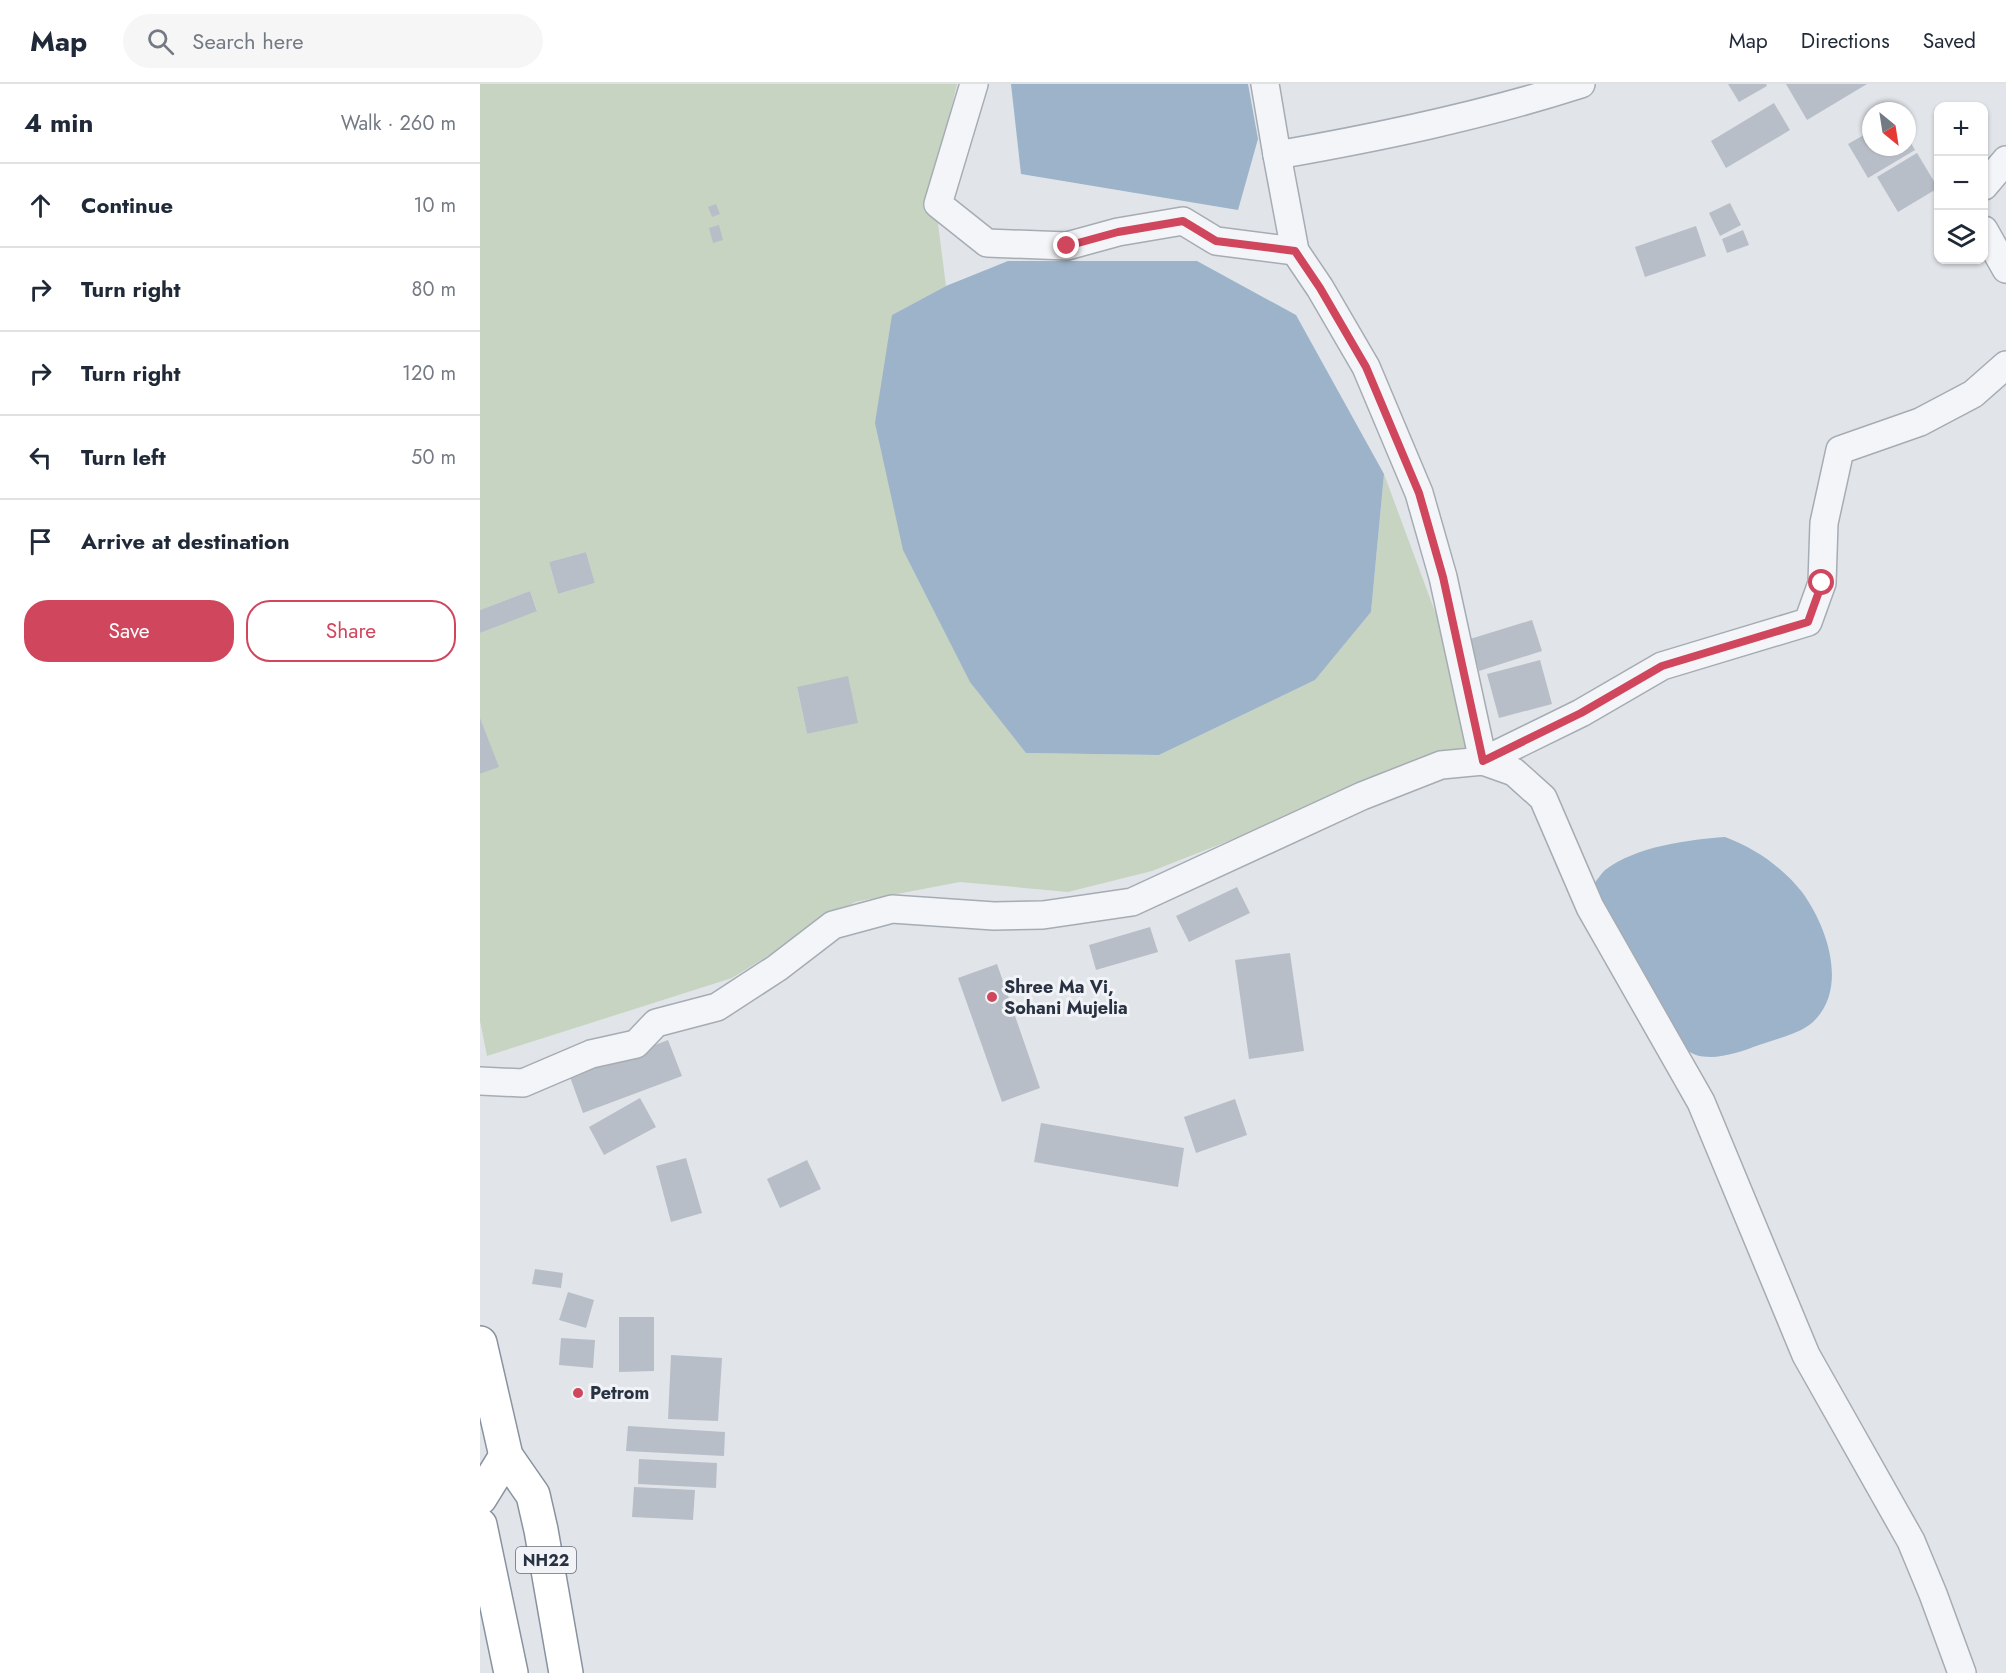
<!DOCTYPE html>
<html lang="en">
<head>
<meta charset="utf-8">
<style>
  :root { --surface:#fff; --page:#f6f6f7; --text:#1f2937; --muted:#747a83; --line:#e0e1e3; --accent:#cf465d }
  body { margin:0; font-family:Jost,sans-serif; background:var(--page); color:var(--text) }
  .controls { position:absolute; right:18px; top:18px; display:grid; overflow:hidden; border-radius:12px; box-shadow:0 2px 4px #0004 }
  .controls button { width:54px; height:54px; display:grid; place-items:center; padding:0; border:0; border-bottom:2px solid var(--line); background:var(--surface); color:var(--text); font:30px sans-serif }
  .compass { position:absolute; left:1382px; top:18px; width:54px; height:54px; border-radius:50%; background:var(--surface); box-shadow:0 2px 4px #0004; rotate:150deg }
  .stop { position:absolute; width:18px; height:18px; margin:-14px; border:4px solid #cf465d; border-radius:50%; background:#fff }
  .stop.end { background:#cf465d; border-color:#fff; box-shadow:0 2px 6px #0008 }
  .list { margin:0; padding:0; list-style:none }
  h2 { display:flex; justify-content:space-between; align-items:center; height:78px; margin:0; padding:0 24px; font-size:26px }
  h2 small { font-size:20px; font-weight:400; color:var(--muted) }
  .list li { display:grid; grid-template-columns:39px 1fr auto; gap:18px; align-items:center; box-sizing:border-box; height:84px; padding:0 24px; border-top:2px solid var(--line) }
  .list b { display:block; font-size:22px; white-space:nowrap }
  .list em { font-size:20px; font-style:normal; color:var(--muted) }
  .actions { display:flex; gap:12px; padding:18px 24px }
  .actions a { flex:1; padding:14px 0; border:2px solid var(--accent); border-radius:24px; text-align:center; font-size:21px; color:var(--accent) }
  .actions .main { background:var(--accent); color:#fff }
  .icon { flex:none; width:33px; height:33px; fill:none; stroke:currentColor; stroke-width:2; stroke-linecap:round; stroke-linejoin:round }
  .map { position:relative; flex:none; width:1526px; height:1589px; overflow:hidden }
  header { display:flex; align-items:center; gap:36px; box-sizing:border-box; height:84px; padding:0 30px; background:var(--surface); border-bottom:2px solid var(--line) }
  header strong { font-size:28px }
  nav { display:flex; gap:33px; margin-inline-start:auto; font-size:21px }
  .search { width:420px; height:54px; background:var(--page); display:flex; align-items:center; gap:15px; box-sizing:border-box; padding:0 21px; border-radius:33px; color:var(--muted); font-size:22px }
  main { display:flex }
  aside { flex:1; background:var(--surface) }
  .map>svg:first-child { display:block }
  .green { fill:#c7d4c2; fill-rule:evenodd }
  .water { fill:#9cb3ca }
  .building { fill:#b8bec7 }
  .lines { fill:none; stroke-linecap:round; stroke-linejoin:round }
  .minor-casing { stroke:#a6acb4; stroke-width:30 }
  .trunk-casing { stroke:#8892a0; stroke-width:36 }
  .minor { stroke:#f4f5f8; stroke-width:27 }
  .trunk { stroke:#fff; stroke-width:33 }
  .route { stroke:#cf465d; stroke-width:8 }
  .poi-dot { fill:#cf465d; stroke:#f1f3f7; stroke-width:2 }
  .labels { text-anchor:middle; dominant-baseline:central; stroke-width:6; stroke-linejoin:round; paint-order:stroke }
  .shield { fill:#f1f3f7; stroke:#656c78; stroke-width:1.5 }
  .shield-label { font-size:16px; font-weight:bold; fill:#293242 }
  .poi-label { font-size:18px; font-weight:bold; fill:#293242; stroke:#f1f3f7; text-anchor:start }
</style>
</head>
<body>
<header>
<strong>Map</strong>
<div class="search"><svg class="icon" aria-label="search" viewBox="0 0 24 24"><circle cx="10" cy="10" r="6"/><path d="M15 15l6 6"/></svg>Search here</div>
<nav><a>Map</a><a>Directions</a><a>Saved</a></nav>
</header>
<main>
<aside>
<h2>4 min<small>Walk · 260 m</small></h2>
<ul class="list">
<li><svg class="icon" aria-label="ahead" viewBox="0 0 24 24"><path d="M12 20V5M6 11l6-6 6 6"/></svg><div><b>Continue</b></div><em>10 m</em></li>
<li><svg class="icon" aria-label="right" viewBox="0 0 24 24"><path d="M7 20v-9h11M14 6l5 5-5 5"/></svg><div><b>Turn right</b></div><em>80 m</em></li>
<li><svg class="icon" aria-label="right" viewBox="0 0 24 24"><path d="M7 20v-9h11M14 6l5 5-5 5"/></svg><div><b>Turn right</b></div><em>120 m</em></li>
<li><svg class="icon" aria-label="left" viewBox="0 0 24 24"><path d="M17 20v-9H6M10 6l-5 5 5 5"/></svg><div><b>Turn left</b></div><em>50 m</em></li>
<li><svg class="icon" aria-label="arrive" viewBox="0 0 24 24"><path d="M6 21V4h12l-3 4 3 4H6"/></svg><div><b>Arrive at destination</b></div></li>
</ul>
<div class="actions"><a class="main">Save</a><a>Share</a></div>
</aside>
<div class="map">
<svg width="1526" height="1589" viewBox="0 0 1526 1589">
  <rect width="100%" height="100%" fill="#e1e5ea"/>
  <!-- green -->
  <path class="green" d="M0 0H477L453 100 466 202 412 231 546 669 679 671 835 596 891 528 904 390 957 533 990 664 920 690 672 787 588 808 480 798 375 818 252 894 7 972 0 937V690L18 683 0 635V549L57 526 50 507 0 526ZM106 468 115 499 78 510 69 478ZM317 604 377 639 327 650Z"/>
  <!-- water -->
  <g class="water">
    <path d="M531 0H768L778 55 758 126 541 90Z"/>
    <path d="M528 177H717L816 231 904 390 891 528 835 596 679 671 546 669 490 598 423 466 395 339 412 231 466 202Z"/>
    <path d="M1245 753C1275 764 1302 783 1322 808 1347 842 1369 904 1333 938 1320 950 1295 955 1279 961 1260 968 1236 977 1216 971 1211 969 1205 965 1200 962L1113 801C1117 796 1121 790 1125 786 1157 762 1207 756 1245 753Z"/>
  </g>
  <!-- building -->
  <g class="building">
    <path d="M1248 0H1286L1287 2 1259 18Z"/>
    <path d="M1306 0H1387L1327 36Z"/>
    <path d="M1294 19 1310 46 1246 84 1231 57Z"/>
    <path d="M1391 47V63H1427V52L1435 66 1388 94 1368 60Z"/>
    <path d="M1437 69 1458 104 1418 128 1397 93Z"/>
    <path d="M1250 119 1261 141 1240 152 1229 129Z"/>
    <path d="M236 120 240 130 232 133 228 123Z"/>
    <path d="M239 141 243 156 233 159 229 144Z"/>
    <path d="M1216 142 1226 172 1165 193 1155 163Z"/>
    <path d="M1263 146 1269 161 1247 169 1242 155Z"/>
    <path d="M106 468 115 499 78 510 69 478Z"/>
    <path d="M50 507 57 527 0 549V526Z"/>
    <path d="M1052 536 1062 567 999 587 990 555Z"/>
    <path d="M1060 576 1072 620 1019 634 1007 590Z"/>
    <path d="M368 592 378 639 327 650 317 603Z"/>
    <path d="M0 634 19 683 0 690Z"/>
    <path d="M757 803 770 829 709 858 696 832Z"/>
    <path d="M670 843 678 868 616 886 609 861Z"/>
    <path d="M810 869 824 967 769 975 755 876Z"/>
    <path d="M517 880 560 1004 522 1018 478 894Z"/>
    <path d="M188 956 202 992 103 1029 90 993Z"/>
    <path d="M160 1014 176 1043 124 1071 109 1043Z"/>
    <path d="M755 1015 767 1051 716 1069 704 1033Z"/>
    <path d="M561 1039 704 1064 698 1103 554 1078Z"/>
    <path d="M206 1074 222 1129 191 1138 176 1082Z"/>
    <path d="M327 1076 341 1105 300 1124 287 1095Z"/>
    <path d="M55 1185 83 1189 81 1204 52 1200Z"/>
    <path d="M88 1208 114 1216 106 1244 79 1236Z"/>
    <path d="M139 1233H174V1287L139 1288Z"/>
    <path d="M81 1254 115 1256 113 1284 79 1281Z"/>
    <path d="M191 1271 242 1274 238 1337 188 1335Z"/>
    <path d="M148 1342 245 1348 244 1372 146 1367Z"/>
    <path d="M159 1375 237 1379 236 1404 158 1400Z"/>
    <path d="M154 1403 215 1406 213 1436 152 1433Z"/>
  </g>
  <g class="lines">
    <defs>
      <g id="minor">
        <path d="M494 0 458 120 507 159 587 162 638 148 703 137 736 157 815 167"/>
        <path d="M785 0 797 71C900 53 1001 32 1101 0"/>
        <path d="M797 71 815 167 840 204 886 283 939 409 963 493 1003 677 1101 629 1182 582 1328 538 1342 499 1344 439 1360 366 1440 338 1493 310 1526 281"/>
        <path d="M1504 102 1526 76"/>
        <path d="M1504 146 1526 185"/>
        <path d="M0 997 43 999 111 970 156 960 176 939 237 923 297 884 353 841 412 825 514 832 563 831 652 818 882 712 961 681 1003 677 1034 688 1063 714 1110 823 1221 1018 1326 1271 1431 1457 1453 1510 1482 1589"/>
      </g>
      <g id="trunk">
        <path d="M0 1259 26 1372 53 1411 61 1446 86 1589"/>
        <path d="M0 1414 26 1372"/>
        <path d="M0 1441 31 1589"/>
      </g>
    </defs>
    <!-- minor casing -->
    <use href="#minor" class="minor-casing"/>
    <!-- trunk casing -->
    <use href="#trunk" class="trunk-casing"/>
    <!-- minor -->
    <use href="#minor" class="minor"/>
    <!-- trunk -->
    <use href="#trunk" class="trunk"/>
  </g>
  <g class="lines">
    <!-- route -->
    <path class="route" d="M587 162 638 148 703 137 736 157 815 167 840 204 886 283 939 409 963 493 1003 677 1101 629 1182 582 1328 538 1342 499"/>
  </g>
  <!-- markers -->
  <g class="poi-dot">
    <circle cx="512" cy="913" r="6"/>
    <circle cx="98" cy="1309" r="6"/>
  </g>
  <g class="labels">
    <!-- shield labels -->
    <rect class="shield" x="36" y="1463" width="60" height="26" rx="4.5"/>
    <g class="shield-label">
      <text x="66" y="1476">NH22</text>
    </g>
    <!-- poi labels -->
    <g class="poi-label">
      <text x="524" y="903">Shree Ma Vi,<tspan x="524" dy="21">Sohani Mujelia</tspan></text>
      <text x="110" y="1309">Petrom</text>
    </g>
  </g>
</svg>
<div class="controls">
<button>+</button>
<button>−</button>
<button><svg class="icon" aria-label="layers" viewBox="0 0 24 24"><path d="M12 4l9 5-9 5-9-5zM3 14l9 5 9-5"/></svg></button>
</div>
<svg class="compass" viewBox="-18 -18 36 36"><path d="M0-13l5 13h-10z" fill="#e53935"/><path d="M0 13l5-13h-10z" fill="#747a83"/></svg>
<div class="stop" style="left:1342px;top:499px"></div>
<div class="stop end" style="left:587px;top:162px"></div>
</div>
</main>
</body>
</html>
